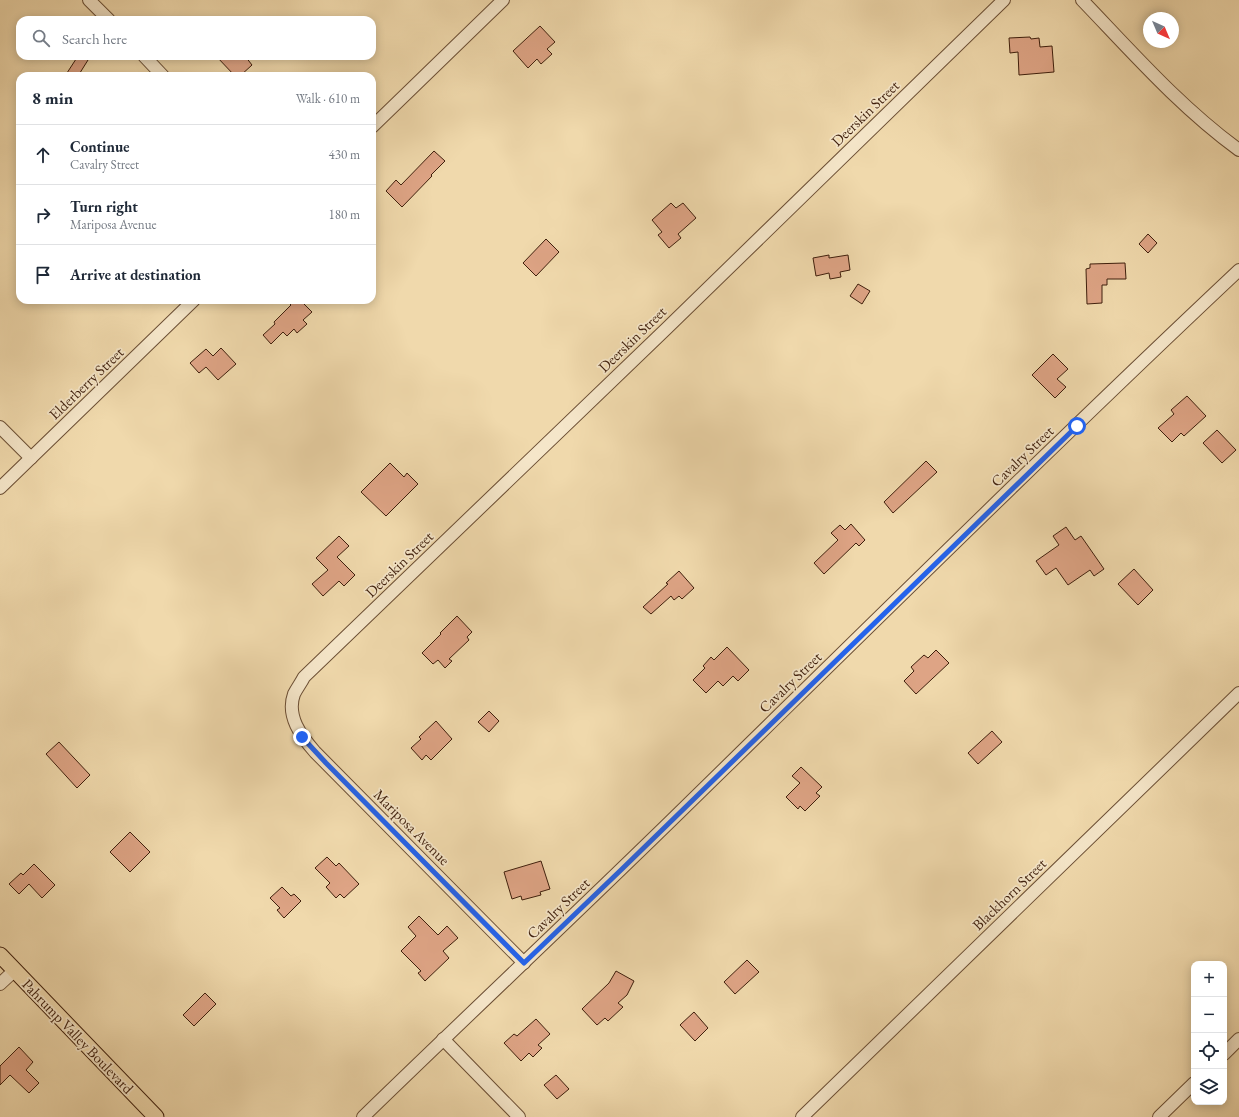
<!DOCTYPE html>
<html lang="en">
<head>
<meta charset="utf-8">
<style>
  :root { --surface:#fff; --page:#f6f6f7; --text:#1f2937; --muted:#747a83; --line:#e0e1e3 }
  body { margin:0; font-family:"EB Garamond",serif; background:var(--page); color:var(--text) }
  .controls { position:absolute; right:12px; bottom:12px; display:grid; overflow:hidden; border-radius:8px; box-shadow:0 2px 10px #0003 }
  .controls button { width:36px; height:36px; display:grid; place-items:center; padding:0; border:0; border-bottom:1px solid var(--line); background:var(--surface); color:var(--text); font:20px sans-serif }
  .compass { position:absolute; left:1143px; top:12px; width:36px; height:36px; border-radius:50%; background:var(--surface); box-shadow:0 2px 10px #0003; rotate:136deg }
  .stop { position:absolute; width:12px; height:12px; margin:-9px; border:3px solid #2563eb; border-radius:50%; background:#fff }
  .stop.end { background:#2563eb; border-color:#fff; box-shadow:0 1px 4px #0008 }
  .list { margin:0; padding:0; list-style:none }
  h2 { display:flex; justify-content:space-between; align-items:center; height:52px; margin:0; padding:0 16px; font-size:17px }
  h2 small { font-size:13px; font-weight:400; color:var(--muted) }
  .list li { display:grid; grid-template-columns:26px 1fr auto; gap:12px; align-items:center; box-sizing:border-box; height:60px; padding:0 16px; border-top:1px solid var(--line) }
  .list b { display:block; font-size:15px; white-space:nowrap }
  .list p { margin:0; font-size:13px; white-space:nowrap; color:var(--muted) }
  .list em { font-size:13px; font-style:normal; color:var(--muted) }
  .icon { flex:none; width:22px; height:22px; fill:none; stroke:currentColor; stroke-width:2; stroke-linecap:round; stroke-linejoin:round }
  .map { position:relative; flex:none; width:1239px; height:1117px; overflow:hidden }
  .search { position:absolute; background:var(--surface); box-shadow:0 2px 10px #0003; left:16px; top:16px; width:360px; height:44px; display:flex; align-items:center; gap:10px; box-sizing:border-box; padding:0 14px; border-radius:12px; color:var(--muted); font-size:15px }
  .panel { position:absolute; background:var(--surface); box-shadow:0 2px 10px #0003; left:16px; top:72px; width:360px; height:232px; border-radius:12px }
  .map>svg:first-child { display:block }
  .building { fill:#dea485; stroke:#3f1f0c }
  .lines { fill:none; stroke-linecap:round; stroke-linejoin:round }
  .minor-casing { stroke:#6b4e34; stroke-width:14 }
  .major-casing { stroke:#3f1f0c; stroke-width:17 }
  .minor { stroke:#f5e6c9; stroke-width:12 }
  .major { stroke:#f0d9ac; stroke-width:15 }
  .route { stroke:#2563eb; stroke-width:5 }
  .labels { text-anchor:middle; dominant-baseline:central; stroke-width:3.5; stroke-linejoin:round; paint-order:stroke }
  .street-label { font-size:15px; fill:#3f1f0c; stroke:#f5e6c9 }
</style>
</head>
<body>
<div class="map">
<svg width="1239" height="1117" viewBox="0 0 1239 1117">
  <rect width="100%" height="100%" fill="#f0d9ac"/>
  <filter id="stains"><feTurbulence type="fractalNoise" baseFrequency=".005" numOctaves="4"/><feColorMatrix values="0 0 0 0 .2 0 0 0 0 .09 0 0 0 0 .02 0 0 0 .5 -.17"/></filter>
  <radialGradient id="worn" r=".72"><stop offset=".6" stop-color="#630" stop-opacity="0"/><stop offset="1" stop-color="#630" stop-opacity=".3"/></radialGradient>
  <!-- building -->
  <g class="building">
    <path d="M540 26 555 42 547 49 552 54 541 64 537 59 528 68 513 51Z"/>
    <path d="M1030 37 1031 39 1039 38 1040 47 1052 46 1054 72 1019 75 1018 52 1010 53 1009 38Z"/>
    <path d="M78 56H82L88 60 78 76H65Z"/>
    <path d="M216 56H245L252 65 240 76H235Z"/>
    <path d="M434 151 445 161 431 175 432 176 402 207 386 191 396 180 401 185Z"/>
    <path d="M671 203 676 208 683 203 696 218 678 234 681 238 669 248 658 235 662 232 652 220Z"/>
    <path d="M1148 234 1157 243 1148 253 1139 244Z"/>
    <path d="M546 239 559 252 536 276 523 263Z"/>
    <path d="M829 255V258L848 255 850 270 840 272 841 277 830 279 829 273 816 276 813 258Z"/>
    <path d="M1125 263 1126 279H1107V285H1102V303L1087 304 1086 269 1090 268V264Z"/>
    <path d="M858 284 870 291 862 304 850 296Z"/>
    <path d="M286 300H300L312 312 303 320 307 324 297 333 294 329 287 336 283 332 271 344 263 335 275 324 274 322 291 305Z"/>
    <path d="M221 348 236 364 218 380 206 367 199 373 190 363 206 349 213 356Z"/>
    <path d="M1053 354 1068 369 1057 379 1066 387 1055 398 1032 375Z"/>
    <path d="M1187 396 1206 416 1184 436 1181 433 1172 442 1158 428 1174 414 1171 410Z"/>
    <path d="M1217 430 1236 450 1222 463 1203 443Z"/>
    <path d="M926 461 937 472 893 513 884 502Z"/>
    <path d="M390 463 404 477 407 473 418 484 386 516 361 492Z"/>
    <path d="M851 524 865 540 859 546 856 543 824 574 814 563 838 540 831 533 840 525 845 530Z"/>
    <path d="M1066 527 1075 540 1081 536 1104 569 1094 576 1090 570 1068 585 1056 568 1046 575 1036 561 1059 545 1053 536Z"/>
    <path d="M339 536 349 546 337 557 355 575 344 586 339 581 323 596 312 584 328 570 316 558Z"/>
    <path d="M1134 569 1153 590 1138 605 1118 584Z"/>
    <path d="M679 571 694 588 682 599 679 596 674 600 671 596 651 614 643 607 668 584 666 583Z"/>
    <path d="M457 616 472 632 467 637 469 640 449 659 452 661 445 668 438 660 433 664 422 653 441 634 440 633Z"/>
    <path d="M727 647 749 670 738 681 733 676 723 686 718 681 706 693 693 680 705 668 703 666 711 657 714 660Z"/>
    <path d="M936 650 949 663 916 694 904 681 914 671 911 667 924 655 928 658Z"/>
    <path d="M489 711 499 721 489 732 478 722Z"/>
    <path d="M436 721 452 739 431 760 426 755 422 760 411 748 421 739 419 737Z"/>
    <path d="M992 731 1002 742 978 764 968 753Z"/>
    <path d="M59 742 90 775 77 788 46 754Z"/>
    <path d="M801 767 822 787 816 793 820 796 805 811 800 806 798 809 786 797 800 783 792 776Z"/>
    <path d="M130 832 150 852 130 872 110 852Z"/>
    <path d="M327 857 336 866 339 863 359 884 344 898 340 894 336 898 326 887 330 883 315 868Z"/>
    <path d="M541 861 550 889 540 892 541 895 522 900 521 896 512 899 504 872Z"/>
    <path d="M34 864 55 885 42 898 29 884 19 894 9 884 21 873 23 875Z"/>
    <path d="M282 887 291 896 294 894 301 901 284 918 277 910 280 908 270 898Z"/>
    <path d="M419 916 438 935 447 926 458 938 443 951 449 958 425 981 418 973 421 971 401 951 416 936 408 927Z"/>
    <path d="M747 960 759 972 735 994 724 982Z"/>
    <path d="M616 971 634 981 627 995 618 1003 623 1007 608 1021 605 1018 597 1025 582 1009 609 983Z"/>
    <path d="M205 993 216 1004 194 1026 183 1015Z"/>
    <path d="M694 1012 708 1028 695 1041 680 1025Z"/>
    <path d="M536 1019 550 1034 538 1045 542 1048 533 1057 529 1053 521 1061 504 1043 514 1034 517 1036Z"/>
    <path d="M19 1047 33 1062 26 1070 39 1083 29 1093 10 1075 0 1085V1066Z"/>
    <path d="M556 1075 569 1089 557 1099 544 1085Z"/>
  </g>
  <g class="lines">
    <defs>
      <g id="minor">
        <path d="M89 0 109 20"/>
        <path d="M1082 0C1132 52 1180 107 1239 150"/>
        <path d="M144 56 163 76"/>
        <path d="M372 127 503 0"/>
        <path d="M0 427 31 458"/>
        <path d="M0 488 194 300"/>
        <path d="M524 963 315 752C301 736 286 716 294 694 297 688 301 683 304 677L666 329 1004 0"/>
        <path d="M0 984 15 970"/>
        <path d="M443 1039 519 1117"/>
        <path d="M1224 1054 1239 1039"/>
        <path d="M363 1117C470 1013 579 911 685 807 869 627 1052 446 1239 270"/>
        <path d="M802 1117 1239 693"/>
        <path d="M1159 1117 1194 1083"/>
      </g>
      <path id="major" d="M0 955 156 1117"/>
    </defs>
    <!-- minor casing -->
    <use href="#minor" class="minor-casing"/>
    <!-- major casing -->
    <use href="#major" class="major-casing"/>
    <!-- minor -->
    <use href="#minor" class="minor"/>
    <!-- major -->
    <use href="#major" class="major"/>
  </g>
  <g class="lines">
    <!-- route -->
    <path class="route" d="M302 737 326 763 524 963 622 869 1077 426"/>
  </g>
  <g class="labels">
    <!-- street labels -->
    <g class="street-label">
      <text transform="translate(865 113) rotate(-44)">Deerskin Street</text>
      <text transform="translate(632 339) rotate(-44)">Deerskin Street</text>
      <text transform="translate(86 383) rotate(-44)">Elderberry Street</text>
      <text transform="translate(1022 456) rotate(-44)">Cavalry Street</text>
      <text transform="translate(399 564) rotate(-44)">Deerskin Street</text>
      <text transform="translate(790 682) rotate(-44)">Cavalry Street</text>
      <text transform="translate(412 827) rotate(45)">Mariposa Avenue</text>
      <text transform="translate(1009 894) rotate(-44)">Blackhorn Street</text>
      <text transform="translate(558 908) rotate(-44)">Cavalry Street</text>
      <text transform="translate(78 1036) rotate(46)">Pahrump Valley Boulevard</text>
    </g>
  </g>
  <rect width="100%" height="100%" filter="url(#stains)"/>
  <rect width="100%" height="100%" fill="url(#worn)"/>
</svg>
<div class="controls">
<button>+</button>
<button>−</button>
<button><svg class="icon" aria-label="locate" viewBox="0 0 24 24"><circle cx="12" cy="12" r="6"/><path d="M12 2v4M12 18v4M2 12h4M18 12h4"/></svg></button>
<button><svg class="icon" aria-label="layers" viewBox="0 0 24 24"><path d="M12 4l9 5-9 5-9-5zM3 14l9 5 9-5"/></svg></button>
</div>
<svg class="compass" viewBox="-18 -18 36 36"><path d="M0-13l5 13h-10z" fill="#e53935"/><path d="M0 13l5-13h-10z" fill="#747a83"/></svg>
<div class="stop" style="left:1077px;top:426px"></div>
<div class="stop end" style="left:302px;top:737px"></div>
<div class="search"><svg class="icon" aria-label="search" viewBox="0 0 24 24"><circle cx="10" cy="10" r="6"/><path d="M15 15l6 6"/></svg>Search here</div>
<section class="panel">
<h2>8 min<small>Walk · 610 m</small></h2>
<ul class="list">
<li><svg class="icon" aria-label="ahead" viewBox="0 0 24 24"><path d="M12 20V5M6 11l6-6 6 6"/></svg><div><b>Continue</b><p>Cavalry Street</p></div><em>430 m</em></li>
<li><svg class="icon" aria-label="right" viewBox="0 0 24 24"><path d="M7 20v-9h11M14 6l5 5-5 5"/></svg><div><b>Turn right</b><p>Mariposa Avenue</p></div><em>180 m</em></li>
<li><svg class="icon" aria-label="arrive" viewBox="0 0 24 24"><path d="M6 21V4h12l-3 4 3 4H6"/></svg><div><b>Arrive at destination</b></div></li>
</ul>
</section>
</div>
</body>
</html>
